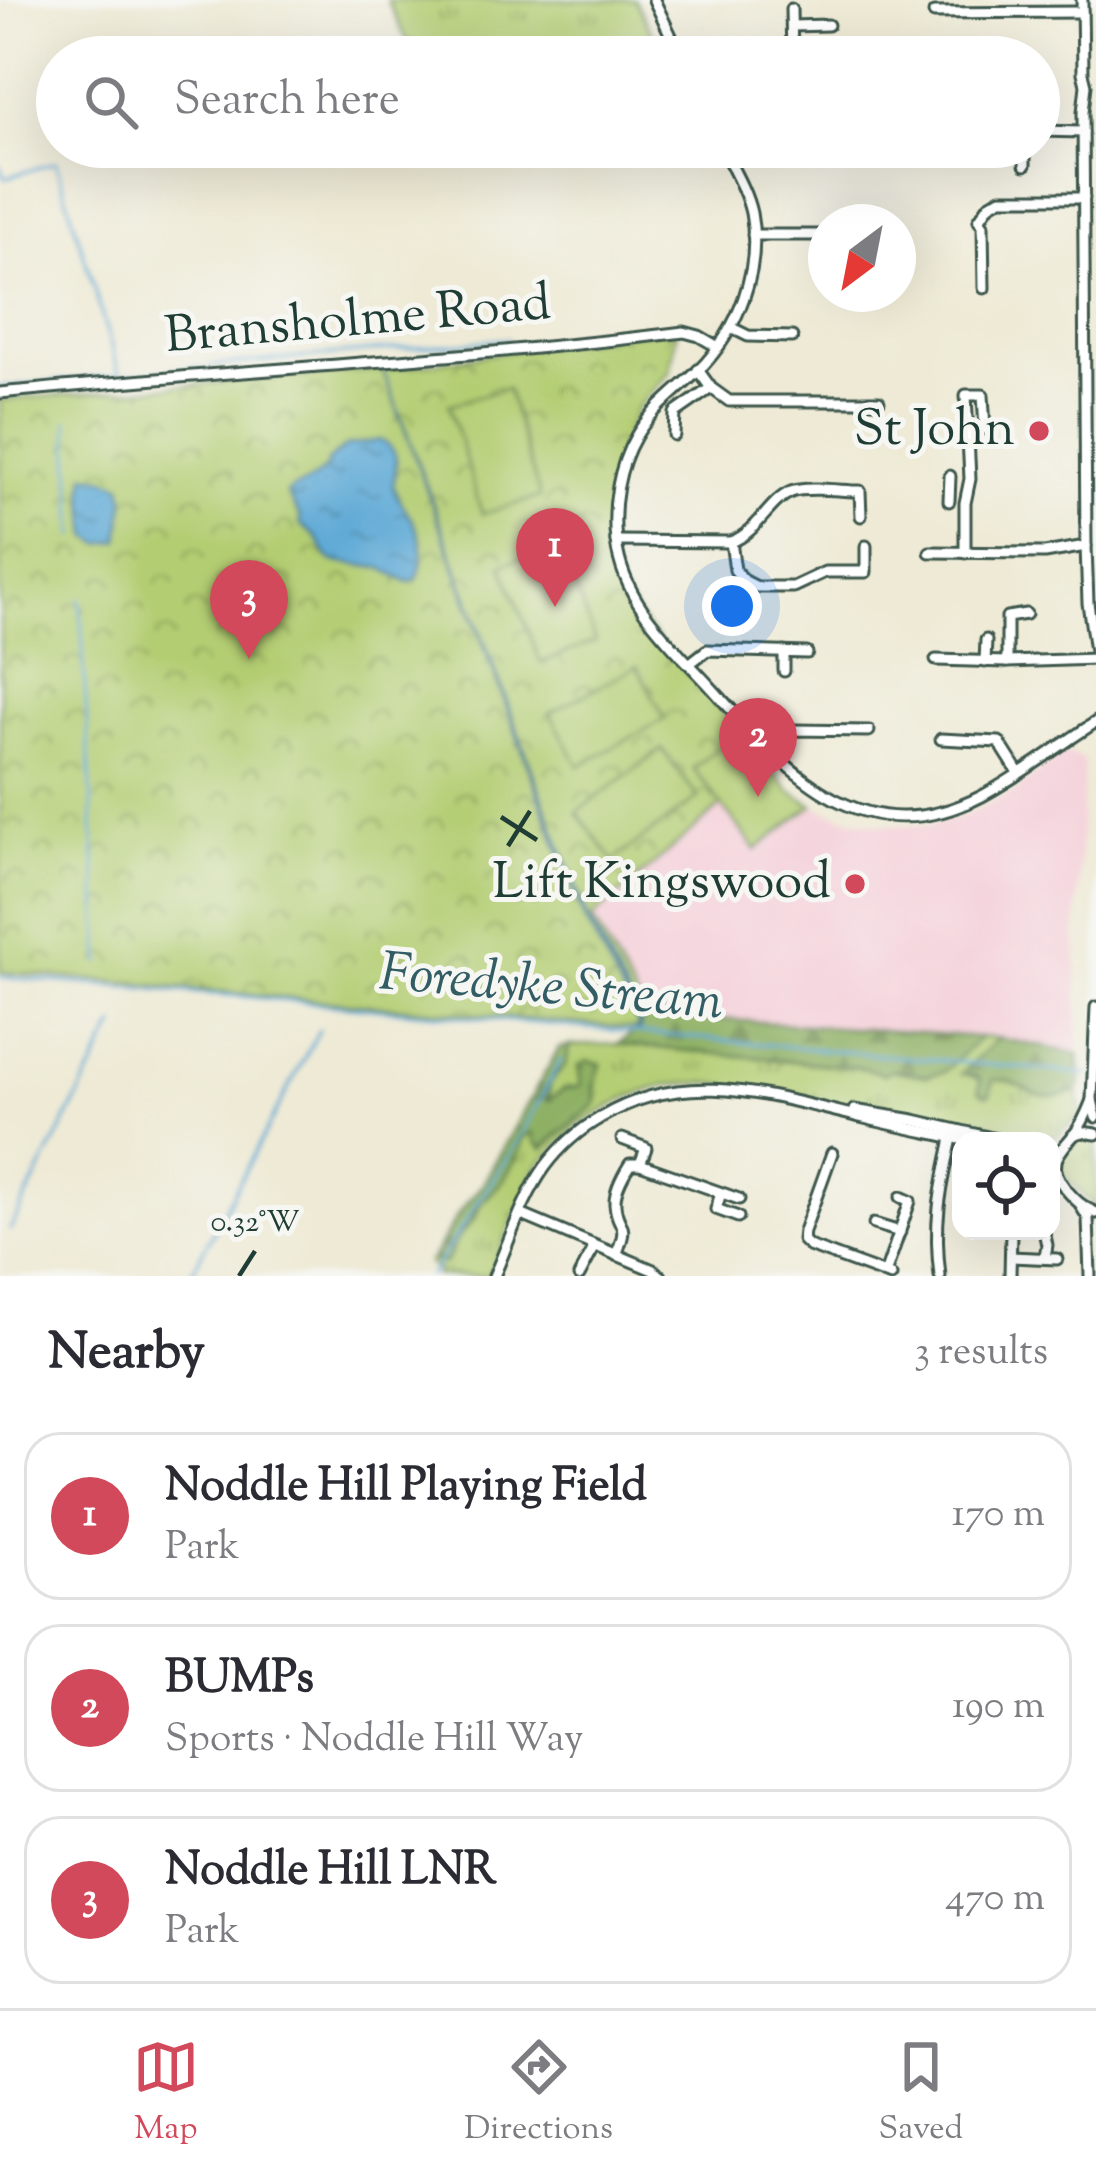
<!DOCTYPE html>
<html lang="en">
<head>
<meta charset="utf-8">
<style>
  :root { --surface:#fff; --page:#f2f2f3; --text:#2b2b33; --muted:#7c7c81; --line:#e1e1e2; --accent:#d1495b }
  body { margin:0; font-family:"Sorts Mill Goudy",serif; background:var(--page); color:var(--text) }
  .controls { position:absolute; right:36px; bottom:36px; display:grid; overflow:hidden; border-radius:24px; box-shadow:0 12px 48px #0002 }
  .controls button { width:108px; height:108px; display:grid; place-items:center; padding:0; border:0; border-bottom:3px solid var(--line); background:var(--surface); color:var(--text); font:60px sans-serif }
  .compass { position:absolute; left:808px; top:204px; width:108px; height:108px; border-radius:50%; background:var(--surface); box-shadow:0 12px 48px #0002; rotate:212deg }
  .you { position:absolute; left:732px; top:606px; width:42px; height:42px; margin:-30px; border:9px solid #fff; border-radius:50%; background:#1a73e8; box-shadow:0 0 0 18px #1a73e833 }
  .badge { display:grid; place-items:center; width:78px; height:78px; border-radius:50%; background:var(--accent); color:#fff; font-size:39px; font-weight:700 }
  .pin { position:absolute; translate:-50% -99px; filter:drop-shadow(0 3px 6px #0008) }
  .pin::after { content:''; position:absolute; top:63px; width:42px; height:36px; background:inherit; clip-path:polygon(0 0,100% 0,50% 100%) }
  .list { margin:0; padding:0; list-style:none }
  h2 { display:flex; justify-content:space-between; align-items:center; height:156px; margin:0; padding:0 48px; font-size:51px }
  h2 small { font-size:39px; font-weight:400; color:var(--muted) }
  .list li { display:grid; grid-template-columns:78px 1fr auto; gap:36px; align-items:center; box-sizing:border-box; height:168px; margin:0 24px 24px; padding:0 24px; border:3px solid var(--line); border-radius:36px }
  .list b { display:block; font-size:45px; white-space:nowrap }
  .list p { margin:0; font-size:39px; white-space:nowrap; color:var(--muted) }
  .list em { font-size:39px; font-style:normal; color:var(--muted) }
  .icon { flex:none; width:66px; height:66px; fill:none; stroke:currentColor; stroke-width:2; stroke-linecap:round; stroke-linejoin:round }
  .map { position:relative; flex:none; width:1096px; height:1276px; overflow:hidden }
  .search { position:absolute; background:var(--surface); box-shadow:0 12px 48px #0002; left:36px; right:36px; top:36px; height:132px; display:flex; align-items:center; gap:30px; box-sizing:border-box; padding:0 42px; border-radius:66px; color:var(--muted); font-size:45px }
  .sheet { height:732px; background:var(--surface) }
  nav { display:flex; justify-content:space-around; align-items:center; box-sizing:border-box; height:168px; border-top:3px solid var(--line); background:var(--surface); font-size:33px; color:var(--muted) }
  nav a { display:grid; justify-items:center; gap:6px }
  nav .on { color:var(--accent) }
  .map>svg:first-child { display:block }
  .built { fill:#f5cfd9 }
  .grass { fill:url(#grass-tufts); stroke:#698553; stroke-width:3 }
  .forest { fill:url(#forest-firs); stroke:#56764c; stroke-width:3 }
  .park { fill:url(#park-crowns); stroke:#698553; stroke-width:3 }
  .pitch { fill:#b3cd72; stroke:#698553; stroke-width:3 }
  .water { fill:url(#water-ripples); stroke:#3e7385; stroke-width:3 }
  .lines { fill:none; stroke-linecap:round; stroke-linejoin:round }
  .stream { stroke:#5da9d6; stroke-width:3 }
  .minor-casing { stroke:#3e574c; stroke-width:15 }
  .minor { stroke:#fff; stroke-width:9 }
  .ticks { fill:none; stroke:#1f3d34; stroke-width:4.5 }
  .poi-dot { fill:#d1495b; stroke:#f6f6f2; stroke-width:4.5 }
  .labels { text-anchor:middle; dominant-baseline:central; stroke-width:10; stroke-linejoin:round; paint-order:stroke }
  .street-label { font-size:51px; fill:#1f3d34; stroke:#f6f6f2 }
  .poi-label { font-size:51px; fill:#1f3d34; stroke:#f6f6f2; text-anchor:end }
  .water-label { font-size:54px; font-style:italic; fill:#325d65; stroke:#f6f6f2 }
  .ticks-label { font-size:30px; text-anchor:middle; fill:#1f3d34; stroke:#f6f6f2; stroke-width:10; stroke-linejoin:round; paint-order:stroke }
</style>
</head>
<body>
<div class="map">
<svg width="1096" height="1276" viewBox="0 0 1096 1276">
  <defs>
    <pattern id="grass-tufts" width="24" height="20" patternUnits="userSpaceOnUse" patternTransform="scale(3)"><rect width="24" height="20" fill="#b3cd72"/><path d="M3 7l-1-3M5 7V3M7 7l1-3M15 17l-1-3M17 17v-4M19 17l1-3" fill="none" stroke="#91a85e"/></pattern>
    <pattern id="forest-firs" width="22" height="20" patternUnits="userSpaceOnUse" patternTransform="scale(3)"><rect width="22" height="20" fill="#8eb064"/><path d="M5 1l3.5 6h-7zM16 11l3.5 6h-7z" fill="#739053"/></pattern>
    <pattern id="park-crowns" width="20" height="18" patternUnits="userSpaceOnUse" patternTransform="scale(3)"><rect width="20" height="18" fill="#b3cd72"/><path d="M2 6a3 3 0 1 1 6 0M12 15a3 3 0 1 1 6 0" fill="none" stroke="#91a85e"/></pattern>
    <pattern id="water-ripples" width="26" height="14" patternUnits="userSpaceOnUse" patternTransform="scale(3)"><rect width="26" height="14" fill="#5da9d6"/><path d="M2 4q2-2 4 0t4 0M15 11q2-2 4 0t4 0" fill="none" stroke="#4c8bae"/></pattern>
  </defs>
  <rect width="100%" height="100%" fill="#f6f6f2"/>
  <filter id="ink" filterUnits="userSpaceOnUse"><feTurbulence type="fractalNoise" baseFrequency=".00833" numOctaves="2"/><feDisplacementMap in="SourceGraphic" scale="24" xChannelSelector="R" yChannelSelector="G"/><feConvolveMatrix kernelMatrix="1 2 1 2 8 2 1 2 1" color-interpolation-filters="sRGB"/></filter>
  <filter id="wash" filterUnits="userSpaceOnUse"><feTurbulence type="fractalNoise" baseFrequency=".004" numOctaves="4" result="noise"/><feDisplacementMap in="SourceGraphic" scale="48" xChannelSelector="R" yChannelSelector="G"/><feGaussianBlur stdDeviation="2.7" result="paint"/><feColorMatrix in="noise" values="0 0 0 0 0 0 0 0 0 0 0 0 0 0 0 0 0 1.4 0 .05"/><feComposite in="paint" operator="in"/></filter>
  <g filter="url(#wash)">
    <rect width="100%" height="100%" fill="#eeead5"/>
    <!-- built -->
    <path class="built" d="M1065 752 1084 759 1076 937 1079 1054 998 1038 645 1014 592 918 722 805 756 850 813 805 840 816 879 824 925 826 954 820 1015 791Z"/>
    <!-- grass -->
    <g class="grass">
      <path d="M387 0H635L664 57H415Z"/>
      <path d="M981 1037 998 1038 962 1073 980 1079 979 1091 985 1095 990 1094 992 1080C1009 1080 1019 1081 1032 1092H1078L1081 1115 1059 1135 1038 1141 757 1089 708 1083 665 1085 626 1098 577 1126 537 1167 488 1276H437L439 1271 428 1263 433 1257 436 1261 474 1220 481 1204 504 1179 520 1151 523 1137 533 1133 544 1148 596 1104V1078L575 1088H565L548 1101 550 1082 566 1065 569 1046 618 1044 863 1068 883 1074 891 1070 927 1076 944 1072Z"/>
      <path d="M1080 1138H1096V1208L1061 1172V1157Z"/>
    </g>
    <!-- forest -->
    <g class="forest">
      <path d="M645 1014 981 1037 944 1072 927 1076 892 1070 883 1074 863 1068 618 1044 637 1029Z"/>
      <path d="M998 1038 1079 1054 1081 1082 1078 1092C1065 1095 1047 1099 1034 1093 1016 1085 1015 1080 993 1080L990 1094 985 1095 979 1091 980 1079 974 1075 961 1074Z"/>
      <path d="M569 1046 566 1065 550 1082 549 1100 565 1088H575L581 1085 578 1066 588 1061 601 1064 594 1086 596 1104 553 1138 543 1149 535 1141 533 1133 523 1137 520 1151 504 1179 481 1204 474 1220 460 1232 447 1261 443 1264 433 1257 460 1211 483 1184 559 1048Z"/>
    </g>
    <!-- park -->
    <path class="park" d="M677 330 670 372 638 407 618 452 609 492 607 544 620 589 645 625 739 731 693 768 722 805 592 918 645 1014 637 1029 0 972V400L391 369 635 333Z"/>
    <!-- pitch -->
    <g class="pitch">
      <path d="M507 388 540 497 482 514 449 405Z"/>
      <path d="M558 543 596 641 541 663 502 565Z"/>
      <path d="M637 666 665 719 579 766 550 713Z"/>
      <path d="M739 731 789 790 813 805 756 850 693 768Z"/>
      <path d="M662 749 698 798 613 861 577 812Z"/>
    </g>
    <!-- water -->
    <g class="water">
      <path d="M380 362 587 916 641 1022 639 1033 636 1032 638 1023 583 916Z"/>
      <path d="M380 440C403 452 396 465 393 487 410 522 433 537 417 579L409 582 381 568 334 562 329 559 316 537 300 524V517L287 494C293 486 296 488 304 484 312 481 321 473 327 467V462L346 446Z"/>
      <path d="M86 475 105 478 122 485 125 499 119 541 101 544 89 536 84 490Z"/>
    </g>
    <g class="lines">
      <!-- stream -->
      <g class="stream">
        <path d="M0 166 5 178 56 162 120 376"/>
        <path d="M210 366 508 339"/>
        <path d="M0 387 202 367"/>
        <path d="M68 421 75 536"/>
        <path d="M80 599 101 963"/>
        <path d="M0 977 260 998 1088 1074"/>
        <path d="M10 1230 115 1025"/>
        <path d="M190 1276 319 1030"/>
        <path d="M430 1276 518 1141 561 1060"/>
      </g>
    </g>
  </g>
  <g filter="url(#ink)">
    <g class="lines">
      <defs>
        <g id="minor">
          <path d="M654 0 681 57"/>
          <path d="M1082 0 1083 73 1086 85 1083 112 1086 546 1088 603 1096 658"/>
          <path d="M791 9 792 57"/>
          <path d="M934 13 1082 12"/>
          <path d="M792 26 828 25"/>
          <path d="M778 57H802"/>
          <path d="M1039 131 1083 132"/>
          <path d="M722 147C732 168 746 190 751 213 762 270 738 331 698 371 676 392 652 409 636 436 618 467 612 506 616 541 623 602 668 641 707 683 782 765 858 860 982 796 1021 775 1058 746 1096 722"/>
          <path d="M1025 147V165"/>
          <path d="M726 155 741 147H835"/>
          <path d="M753 235H826"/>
          <path d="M984 288 983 225 979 220 989 205 1001 198H1084"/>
          <path d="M732 328 748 336 792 337"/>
          <path d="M698 370 711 388 729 401H879"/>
          <path d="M0 393C228 370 457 360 684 332L699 336 718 347"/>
          <path d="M674 435 675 413 711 388"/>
          <path d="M949 501 950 476"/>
          <path d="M616 541 731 542C758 532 769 501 791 492 806 486 842 491 860 491L861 516"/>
          <path d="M731 542 735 570 745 581 757 587H793L825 572H866V546"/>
          <path d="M930 552 1045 553 1086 546"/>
          <path d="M965 553V503L970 479 966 395H983L985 429"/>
          <path d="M936 660 1007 662 1096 659"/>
          <path d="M985 662 986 640"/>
          <path d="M1007 662V617L1026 614"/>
          <path d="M689 664 707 650 807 653"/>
          <path d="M784 671V652"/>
          <path d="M941 739 999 742 1018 772"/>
          <path d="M766 747 779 736 793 730 869 731"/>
          <path d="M1096 1007 1092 1100 1096 1117"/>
          <path d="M1092 1100C1087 1113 1082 1125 1073 1136 1057 1154 1047 1165 1065 1188 1074 1199 1082 1207 1096 1213"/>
          <path d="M854 1110 914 1120 1005 1141"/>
          <path d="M1073 1135 1082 1132 1096 1134"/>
          <path d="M622 1139 646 1148 640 1164"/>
          <path d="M832 1153 804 1231 803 1240 809 1246 891 1276"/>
          <path d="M721 1193 716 1209 738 1217"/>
          <path d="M1081 1206 1088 1218 1090 1276"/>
          <path d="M520 1214 653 1270 661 1276"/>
          <path d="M874 1224 900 1232"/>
          <path d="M1044 1231 1047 1245 1045 1257"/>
          <path d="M616 1255C631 1219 617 1231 615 1204 614 1191 623 1175 630 1164H640L739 1199"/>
          <path d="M1011 1257 1057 1259"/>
          <path d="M885 1274 910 1201 901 1197"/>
          <path d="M494 1276C510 1240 522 1199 545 1167 560 1147 579 1130 600 1118 686 1066 770 1096 860 1117 896 1126 932 1133 968 1141"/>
          <path d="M579 1276 595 1246"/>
          <path d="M940 1276C933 1220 941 1188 953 1134"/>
          <path d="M1010 1276 1011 1231"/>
        </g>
      </defs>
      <!-- minor casing -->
      <use href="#minor" class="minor-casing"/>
      <!-- minor -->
      <use href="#minor" class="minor"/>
    </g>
  </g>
  <!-- ticks -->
  <path class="ticks" d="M501 817 537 840M508 846 530 811M239 1276 255 1251"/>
  <!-- markers -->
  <g class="poi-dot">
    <circle cx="1039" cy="431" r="12"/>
    <circle cx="855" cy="884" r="12"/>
  </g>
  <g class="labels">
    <!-- street labels -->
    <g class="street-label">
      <text transform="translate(358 322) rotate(-5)">Bransholme Road</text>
    </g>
    <!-- poi labels -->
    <g class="poi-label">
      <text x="1015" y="431">St John</text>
      <text x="831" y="884">Lift Kingswood</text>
    </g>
    <!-- water labels -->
    <g class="water-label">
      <text transform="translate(551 990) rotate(5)">Foredyke Stream</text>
    </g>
  </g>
  <g class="ticks-label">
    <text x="255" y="1231">0.32°W</text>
  </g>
</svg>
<div class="controls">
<button><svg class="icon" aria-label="locate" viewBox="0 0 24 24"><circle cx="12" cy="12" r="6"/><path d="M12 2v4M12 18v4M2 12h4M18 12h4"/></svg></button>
</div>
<svg class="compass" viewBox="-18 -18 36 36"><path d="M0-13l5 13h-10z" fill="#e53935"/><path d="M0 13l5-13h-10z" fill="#7c7c81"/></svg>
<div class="you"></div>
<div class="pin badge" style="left:555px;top:607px">1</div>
<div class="pin badge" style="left:758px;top:797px">2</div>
<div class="pin badge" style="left:249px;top:659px">3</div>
<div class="search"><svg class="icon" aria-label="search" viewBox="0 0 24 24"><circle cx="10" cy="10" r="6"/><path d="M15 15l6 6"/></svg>Search here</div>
</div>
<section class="sheet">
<h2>Nearby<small>3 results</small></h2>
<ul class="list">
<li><span class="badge">1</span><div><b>Noddle Hill Playing Field</b><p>Park</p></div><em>170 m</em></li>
<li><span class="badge">2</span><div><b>BUMPs</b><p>Sports · Noddle Hill Way</p></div><em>190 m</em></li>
<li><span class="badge">3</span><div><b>Noddle Hill LNR</b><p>Park</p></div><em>470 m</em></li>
</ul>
</section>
<nav>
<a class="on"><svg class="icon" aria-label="map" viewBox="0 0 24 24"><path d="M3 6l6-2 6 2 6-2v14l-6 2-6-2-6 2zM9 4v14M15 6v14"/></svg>Map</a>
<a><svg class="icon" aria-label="directions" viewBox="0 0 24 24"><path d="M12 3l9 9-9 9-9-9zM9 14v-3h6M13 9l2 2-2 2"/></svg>Directions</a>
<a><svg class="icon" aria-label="saved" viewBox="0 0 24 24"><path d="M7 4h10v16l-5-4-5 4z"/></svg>Saved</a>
</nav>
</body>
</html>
